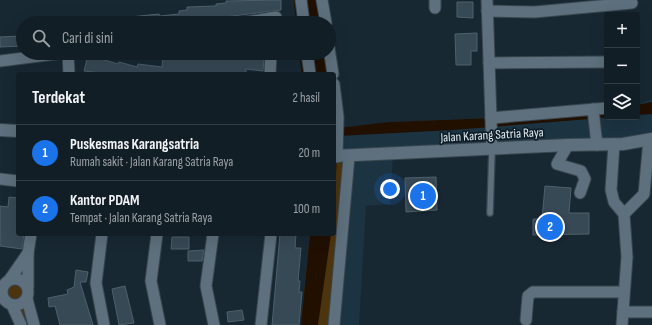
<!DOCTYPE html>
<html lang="id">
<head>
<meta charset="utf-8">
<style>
  :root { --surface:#121e26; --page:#1b272e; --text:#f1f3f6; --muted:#9ca2a7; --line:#313c43; --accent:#1a73e8 }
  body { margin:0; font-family:"Sofia Sans Condensed",sans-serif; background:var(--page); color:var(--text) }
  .controls { position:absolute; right:12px; top:12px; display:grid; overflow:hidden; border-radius:4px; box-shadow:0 4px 16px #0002 }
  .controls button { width:36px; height:36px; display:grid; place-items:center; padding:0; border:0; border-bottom:1px solid var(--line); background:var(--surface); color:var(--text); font:20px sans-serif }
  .you { position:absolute; left:390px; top:189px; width:14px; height:14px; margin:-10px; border:3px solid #fff; border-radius:50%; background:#1a73e8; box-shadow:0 0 0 6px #1a73e833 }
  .badge { display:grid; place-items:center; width:26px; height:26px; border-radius:50%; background:var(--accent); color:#fff; font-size:13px; font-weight:700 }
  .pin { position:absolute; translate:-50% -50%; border:2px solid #fff; box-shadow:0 1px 4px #0006 }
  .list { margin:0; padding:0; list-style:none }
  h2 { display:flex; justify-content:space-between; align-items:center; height:52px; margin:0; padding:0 16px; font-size:17px }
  h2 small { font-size:13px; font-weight:400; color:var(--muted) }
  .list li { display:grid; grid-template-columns:26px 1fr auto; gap:12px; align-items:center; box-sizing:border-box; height:56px; padding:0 16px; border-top:1px solid var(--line) }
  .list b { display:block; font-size:15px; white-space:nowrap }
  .list p { margin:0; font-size:13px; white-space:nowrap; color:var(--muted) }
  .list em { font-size:13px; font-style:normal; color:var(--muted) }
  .icon { flex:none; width:22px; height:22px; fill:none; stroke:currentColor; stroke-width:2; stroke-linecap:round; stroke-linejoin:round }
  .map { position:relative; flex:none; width:652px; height:325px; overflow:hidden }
  .search { position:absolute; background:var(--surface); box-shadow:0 4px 16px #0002; left:16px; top:16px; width:320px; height:44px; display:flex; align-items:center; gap:10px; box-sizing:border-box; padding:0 14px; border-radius:22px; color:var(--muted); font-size:15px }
  .panel { position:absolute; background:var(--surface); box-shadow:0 4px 16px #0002; left:16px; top:72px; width:320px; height:164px; border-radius:4px }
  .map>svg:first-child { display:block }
  .built { fill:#1c3342 }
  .green { fill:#4c340e }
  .water { fill:#211000 }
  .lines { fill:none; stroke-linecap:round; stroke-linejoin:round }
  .stream { stroke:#211000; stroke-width:3 }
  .building { fill:#374955; stroke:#4e606c }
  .lane-casing { stroke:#39464f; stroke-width:8 }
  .street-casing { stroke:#39464f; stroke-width:13 }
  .secondary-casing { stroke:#39464f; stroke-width:14 }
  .lane { stroke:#5e707d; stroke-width:5.5 }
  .street { stroke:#5e707d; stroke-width:11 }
  .secondary { stroke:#5e707d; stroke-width:12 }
  .labels { text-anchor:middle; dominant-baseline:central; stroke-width:3.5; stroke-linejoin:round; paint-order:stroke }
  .street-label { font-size:13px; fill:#e3edf4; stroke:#0f1f29 }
</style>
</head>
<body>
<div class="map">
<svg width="652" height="325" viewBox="0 0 652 325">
  <rect width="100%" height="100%" fill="#182833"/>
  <!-- built -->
  <path class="built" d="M652 99V139L393 154 390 204 366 206 359 325H334L338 133 390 122 491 118 637 117V105Z"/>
  <!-- green -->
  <g class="green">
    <path d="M334 156 349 157 334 325H301L310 234H334Z"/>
    <path d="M23 263 29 293 27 299 34 325H21L12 305 0 299V284L10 279Z"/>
  </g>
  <!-- water -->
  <g class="water">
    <path d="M301 0H322L326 23H304Z"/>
    <path d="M307 53H329L333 74H310Z"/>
    <path d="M334 84 338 128 390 122 494 118 607 108V117H615L453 130 338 136 334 212Z"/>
    <path d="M652 102V114L637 115V105Z"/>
    <path d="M310 234H331L318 325H301Z"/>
  </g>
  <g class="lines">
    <!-- stream -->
    <g class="stream">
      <path d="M295 0 298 23"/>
      <path d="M301 53 303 74"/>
    </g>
  </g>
  <!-- building -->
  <g class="building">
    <path d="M281 0V10L176 23H130V17L159 14 160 16 179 14V11L187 10V7L216 6V4L226 3V1Z"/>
    <path d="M457 2H473V18L457 17Z"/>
    <path d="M477 33V51H471V65H456L455 34Z"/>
    <path d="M21 36H23V46L0 47V37Z"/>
    <path d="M163 53H206L264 59 263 71 246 69V74H109L84 71 88 55 118 64 119 62 137 67 138 64 162 67Z"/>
    <path d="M436 177 437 210 406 212 405 178Z"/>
    <path d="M545 186 571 188 569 213H589V234L533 235V219H542Z"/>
    <path d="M9 197 18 198V234H24L22 249 0 246V206L8 207Z"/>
    <path d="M280 234H296L295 248H301L298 281H300L299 292H302L299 325H272Z"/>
    <path d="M172 237H189V249H171Z"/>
    <path d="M204 250 202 261H188V251Z"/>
    <path d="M76 270 88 272 86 282H80L93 325H60L55 306 49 307 48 298 68 294 67 290 74 287Z"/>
    <path d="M125 286 134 323 119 325 112 289Z"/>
    <path d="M242 310 244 320 228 322 227 312Z"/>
  </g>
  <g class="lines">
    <defs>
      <path id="lane" d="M490 213 492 149"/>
      <g id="street">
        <path d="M301 0 304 23"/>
        <path d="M322 0 326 23"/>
        <path d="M487 0 492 149"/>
        <path d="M435 8V0"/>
        <path d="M487 11 535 12 632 3"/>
        <path d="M241 23 276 17"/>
        <path d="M329 48 333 74"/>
        <path d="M68 53 69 74"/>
        <path d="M307 53 310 74"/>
        <path d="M0 61 63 53"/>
        <path d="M489 63 607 62"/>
        <path d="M270 74 271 53"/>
        <path d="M334 84 338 117 337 157"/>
        <path d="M593 109 597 145"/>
        <path d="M491 118 607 108"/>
        <path d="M614 144 611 190 614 202 624 214 627 257 622 325"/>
        <path d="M568 145 557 164 581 171 585 179 580 193"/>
        <path d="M0 179 18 181"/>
        <path d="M624 214 644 194 649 140"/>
        <path d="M102 234 96 283 104 325"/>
        <path d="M157 234 151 281 160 325"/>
        <path d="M213 234 206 286 214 325"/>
        <circle cx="15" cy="292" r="13"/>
        <path d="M10 279 28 253"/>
        <path d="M28 287V253L31 234"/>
        <path d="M27 299 34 325"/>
        <path d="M12 305 21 325"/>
        <path d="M623 312H652"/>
        <path d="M526 320 528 296 533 292H624"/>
        <path d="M261 325 271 234"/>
        <path d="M334 325 349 157"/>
      </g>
      <g id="secondary">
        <path d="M0 130 18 131"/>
        <path d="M334 156 568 145 623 144 652 139"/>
      </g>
    </defs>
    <!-- lane casing -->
    <use href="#lane" class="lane-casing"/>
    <!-- street casing -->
    <use href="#street" class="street-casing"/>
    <!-- secondary casing -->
    <use href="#secondary" class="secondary-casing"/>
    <!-- lane -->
    <use href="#lane" class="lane"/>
    <!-- street -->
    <use href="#street" class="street"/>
    <!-- secondary -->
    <use href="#secondary" class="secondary"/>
  </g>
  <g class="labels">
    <!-- street labels -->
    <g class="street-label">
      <text transform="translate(492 135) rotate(-3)">Jalan Karang Satria Raya</text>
    </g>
  </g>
</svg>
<div class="controls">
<button>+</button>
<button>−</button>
<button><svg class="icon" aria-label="layers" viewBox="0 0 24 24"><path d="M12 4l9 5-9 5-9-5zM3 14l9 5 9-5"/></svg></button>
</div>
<div class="you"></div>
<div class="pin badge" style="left:423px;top:196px">1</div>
<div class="pin badge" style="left:550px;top:227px">2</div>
<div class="search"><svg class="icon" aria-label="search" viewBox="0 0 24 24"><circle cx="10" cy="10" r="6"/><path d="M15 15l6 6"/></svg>Cari di sini</div>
<section class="panel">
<h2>Terdekat<small>2 hasil</small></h2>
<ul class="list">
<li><span class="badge">1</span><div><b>Puskesmas Karangsatria</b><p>Rumah sakit · Jalan Karang Satria Raya</p></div><em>20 m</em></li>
<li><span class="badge">2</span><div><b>Kantor PDAM</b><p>Tempat · Jalan Karang Satria Raya</p></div><em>100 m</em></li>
</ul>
</section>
</div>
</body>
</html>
